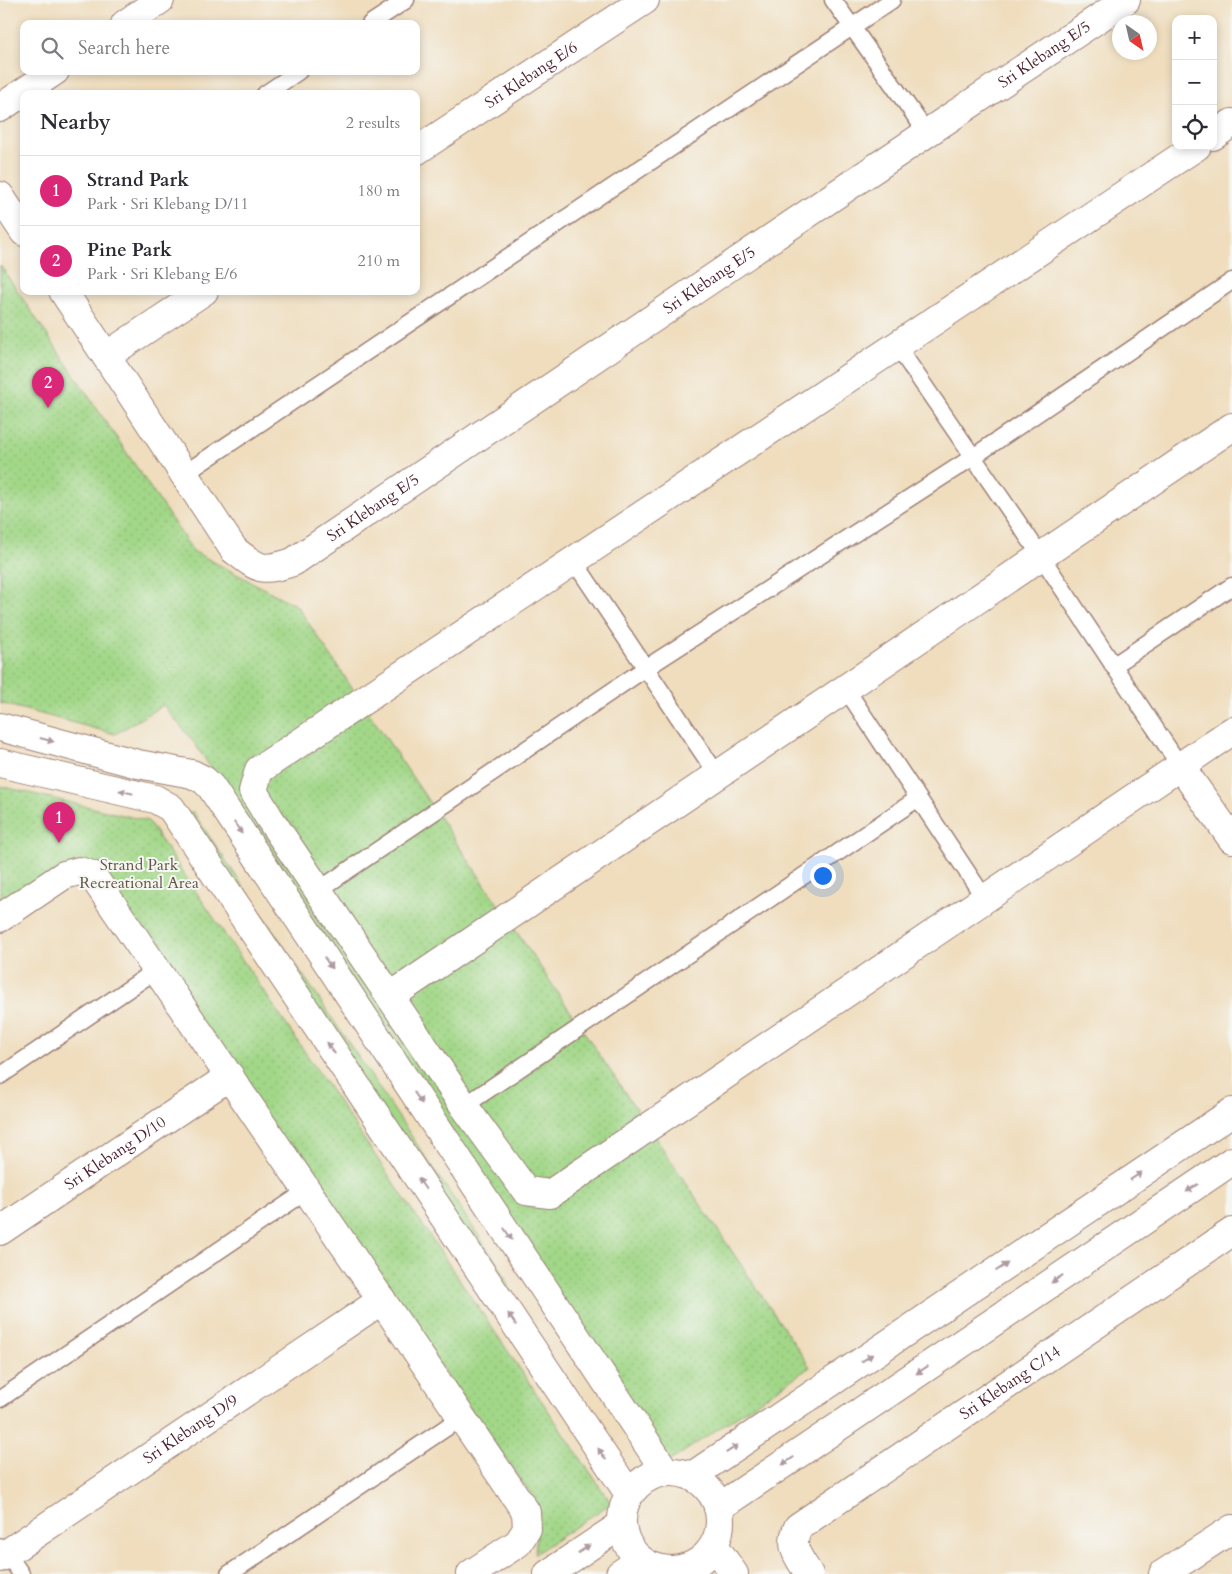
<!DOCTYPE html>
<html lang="en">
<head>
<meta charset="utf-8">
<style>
  :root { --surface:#fff; --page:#f2f2f3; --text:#2b2b33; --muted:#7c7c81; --line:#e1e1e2; --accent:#db2777 }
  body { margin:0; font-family:Cardo,serif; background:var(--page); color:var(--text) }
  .controls { position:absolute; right:15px; top:15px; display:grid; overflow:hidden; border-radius:10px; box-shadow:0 2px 8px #0003 }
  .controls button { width:45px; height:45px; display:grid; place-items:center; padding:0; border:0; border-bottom:1px solid var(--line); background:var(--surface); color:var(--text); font:25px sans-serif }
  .compass { position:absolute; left:1112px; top:15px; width:45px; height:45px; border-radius:50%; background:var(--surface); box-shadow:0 2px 8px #0003; rotate:146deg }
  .you { position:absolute; left:822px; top:875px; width:18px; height:18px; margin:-12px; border:4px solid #fff; border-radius:50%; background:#1a73e8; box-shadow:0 0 0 8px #1a73e833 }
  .badge { display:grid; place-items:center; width:32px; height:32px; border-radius:50%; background:var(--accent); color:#fff; font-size:16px; font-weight:700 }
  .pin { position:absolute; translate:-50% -41px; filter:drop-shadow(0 1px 2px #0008) }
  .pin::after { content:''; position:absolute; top:26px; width:18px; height:15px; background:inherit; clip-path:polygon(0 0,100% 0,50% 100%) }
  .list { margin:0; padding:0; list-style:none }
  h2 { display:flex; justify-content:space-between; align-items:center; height:65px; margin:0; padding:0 20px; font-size:21px }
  h2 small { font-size:16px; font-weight:400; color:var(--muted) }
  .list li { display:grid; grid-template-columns:32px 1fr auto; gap:15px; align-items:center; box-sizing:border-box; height:70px; padding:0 20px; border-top:1px solid var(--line) }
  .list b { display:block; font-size:19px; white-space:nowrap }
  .list p { margin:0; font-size:16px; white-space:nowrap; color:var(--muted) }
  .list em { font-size:16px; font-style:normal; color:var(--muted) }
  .icon { flex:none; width:28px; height:28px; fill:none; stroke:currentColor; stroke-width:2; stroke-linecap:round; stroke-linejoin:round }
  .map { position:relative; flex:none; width:1232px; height:1574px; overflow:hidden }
  .search { position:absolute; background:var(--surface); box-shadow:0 2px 8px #0003; left:20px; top:20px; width:400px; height:55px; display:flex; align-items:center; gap:12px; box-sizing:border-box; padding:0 18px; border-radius:10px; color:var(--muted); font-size:19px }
  .panel { position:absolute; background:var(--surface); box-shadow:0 2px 8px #0003; left:20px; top:90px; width:400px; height:205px; border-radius:10px }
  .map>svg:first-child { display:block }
  .green { fill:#a2d788; stroke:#767b5a }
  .park { fill:url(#park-dots); stroke:#767b5a }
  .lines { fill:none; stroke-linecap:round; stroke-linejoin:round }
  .lane-casing { stroke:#9c7e74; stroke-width:19 }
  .street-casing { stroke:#9c7e74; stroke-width:30 }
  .secondary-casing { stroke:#9c7e74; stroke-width:30 }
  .lane { stroke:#fff; stroke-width:16 }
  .street { stroke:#fff; stroke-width:28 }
  .secondary { stroke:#fff; stroke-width:28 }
  .oneway { fill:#ae9aa0 }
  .labels { text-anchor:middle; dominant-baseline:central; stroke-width:4; stroke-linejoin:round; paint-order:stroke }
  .street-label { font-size:16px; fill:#4a1f2b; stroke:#f6f6f2 }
  .park-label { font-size:16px; fill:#645647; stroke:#f6f6f2 }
</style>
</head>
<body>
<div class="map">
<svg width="1232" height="1574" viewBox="0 0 1232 1574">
  <defs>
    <pattern id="park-dots" width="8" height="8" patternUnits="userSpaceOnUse" patternTransform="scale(1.25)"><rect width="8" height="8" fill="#a2d788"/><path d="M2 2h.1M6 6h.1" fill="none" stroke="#8db876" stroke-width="1.8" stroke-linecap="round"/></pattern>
  </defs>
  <rect width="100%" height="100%" fill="#f6f6f2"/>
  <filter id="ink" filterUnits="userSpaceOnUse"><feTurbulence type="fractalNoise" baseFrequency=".02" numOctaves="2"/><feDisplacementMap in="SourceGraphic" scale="10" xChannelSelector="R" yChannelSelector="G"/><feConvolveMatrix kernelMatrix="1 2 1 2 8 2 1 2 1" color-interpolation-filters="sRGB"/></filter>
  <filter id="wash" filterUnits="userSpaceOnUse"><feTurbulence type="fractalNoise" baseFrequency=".0096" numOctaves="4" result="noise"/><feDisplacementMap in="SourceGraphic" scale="20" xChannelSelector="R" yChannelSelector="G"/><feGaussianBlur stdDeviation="1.12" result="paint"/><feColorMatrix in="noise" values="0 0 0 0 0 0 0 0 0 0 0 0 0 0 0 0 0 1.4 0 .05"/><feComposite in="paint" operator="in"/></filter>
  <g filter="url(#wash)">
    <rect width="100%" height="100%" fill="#efddbd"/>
    <!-- green -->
    <path class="green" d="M193 812 501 1269 520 1312 176 815Z"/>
    <!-- park -->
    <g class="park">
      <path d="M0 265 193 551 297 606 810 1367 670 1461 193 741 163 705 115 734 0 703Z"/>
      <path d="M0 786 148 821 611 1503 535 1554 538 1504 86 866 0 918Z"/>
    </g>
  </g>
  <g filter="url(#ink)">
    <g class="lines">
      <defs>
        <g id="lane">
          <path d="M833 0 927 133"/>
          <path d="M370 24 406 0"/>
          <path d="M265 94 299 71"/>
          <path d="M897 346 1041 556 1180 766"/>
          <path d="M184 474 892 0"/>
          <path d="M574 561 718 776"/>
          <path d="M1113 666 1232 586"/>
          <path d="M846 689 985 899"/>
          <path d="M319 890 646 668 973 457 1232 281"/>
          <path d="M0 1076 158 969"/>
          <path d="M464 1106 917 799"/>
          <path d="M0 1399 308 1190"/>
          <path d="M3 1547 21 1574"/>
          <path d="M229 1574 462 1417"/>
        </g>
        <g id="street">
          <path d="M125 24 160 0"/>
          <path d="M0 108 55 71"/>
          <path d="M1213 136 1232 123"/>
          <path d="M1197 146 259 770 253 791 270 819 464 1106 526 1191 550 1194 1232 731"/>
          <path id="s1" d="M416 151 645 0"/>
          <path d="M0 196 24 232"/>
          <path id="s2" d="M63 291 234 550C260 570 261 572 293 562L927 133 1126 0"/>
          <path d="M106 356 204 291"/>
          <path d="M0 727 138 764 192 774 204 780 211 787 666 1472"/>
          <path d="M0 763 155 799 171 808 629 1494"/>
          <path d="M1180 766 1232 839"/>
          <path d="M0 918 64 875 79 871 92 875 526 1512 527 1529 518 1543 471 1574"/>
          <path d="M391 996 1232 427"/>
          <path id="s3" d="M0 1231 230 1076"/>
          <path d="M692 1476 1232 1112"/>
          <path d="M718 1508 1232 1161"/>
          <path id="s4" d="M0 1558 382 1300"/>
          <path id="s5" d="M809 1574C799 1557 788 1548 798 1527L1232 1232"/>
          <path d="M1163 1574 1232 1529"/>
        </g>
        <g id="secondary">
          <circle cx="671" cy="1521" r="49"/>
          <path d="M714 1545 734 1574"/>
          <path d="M548 1574 621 1525"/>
          <path d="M620 1574 641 1560"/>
        </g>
      </defs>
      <!-- lane casing -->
      <use href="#lane" class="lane-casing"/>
      <!-- street casing -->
      <use href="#street" class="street-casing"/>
      <!-- secondary casing -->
      <use href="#secondary" class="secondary-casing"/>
      <!-- lane -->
      <use href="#lane" class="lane"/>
      <!-- street -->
      <use href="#street" class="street"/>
      <!-- secondary -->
      <use href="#secondary" class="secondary"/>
    </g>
    <!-- one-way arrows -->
    <defs><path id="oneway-solid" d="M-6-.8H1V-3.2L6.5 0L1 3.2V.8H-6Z" transform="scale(1.25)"/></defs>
    <g class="oneway">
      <use href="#oneway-solid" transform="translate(47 740) rotate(15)"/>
      <use href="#oneway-solid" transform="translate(126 792) rotate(-167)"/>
      <use href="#oneway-solid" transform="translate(238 828) rotate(56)"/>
      <use href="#oneway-solid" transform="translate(328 963) rotate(56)"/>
      <use href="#oneway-solid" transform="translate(331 1048) rotate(-124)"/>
      <use href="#oneway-solid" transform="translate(418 1098) rotate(56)"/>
      <use href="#oneway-solid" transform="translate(1136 1176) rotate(-34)"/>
      <use href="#oneway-solid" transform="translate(422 1184) rotate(-124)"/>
      <use href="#oneway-solid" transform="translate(1192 1188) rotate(146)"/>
      <use href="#oneway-solid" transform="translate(508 1234) rotate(56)"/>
      <use href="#oneway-solid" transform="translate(1002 1267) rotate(-34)"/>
      <use href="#oneway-solid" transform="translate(1057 1279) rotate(146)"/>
      <use href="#oneway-solid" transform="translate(512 1319) rotate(-124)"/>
      <use href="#oneway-solid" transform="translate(867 1358) rotate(-34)"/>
      <use href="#oneway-solid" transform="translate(922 1370) rotate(146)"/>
      <use href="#oneway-solid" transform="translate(732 1449) rotate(-34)"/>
      <use href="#oneway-solid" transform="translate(602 1454) rotate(-124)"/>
      <use href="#oneway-solid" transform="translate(788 1461) rotate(146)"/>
      <use href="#oneway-solid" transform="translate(584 1549) rotate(-34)"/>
    </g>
  </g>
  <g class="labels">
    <!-- street labels -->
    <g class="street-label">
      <text stroke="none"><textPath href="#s2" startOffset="1282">Sri Klebang E/5</textPath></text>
      <text stroke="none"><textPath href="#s1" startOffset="138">Sri Klebang E/6</textPath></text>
      <text stroke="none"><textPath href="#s2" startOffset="878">Sri Klebang E/5</textPath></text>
      <text stroke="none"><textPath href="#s2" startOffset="472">Sri Klebang E/5</textPath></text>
      <text stroke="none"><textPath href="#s3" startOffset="139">Sri Klebang D/10</textPath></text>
      <text stroke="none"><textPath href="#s5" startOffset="308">Sri Klebang C/14</textPath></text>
      <text stroke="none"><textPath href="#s4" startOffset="230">Sri Klebang D/9</textPath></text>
    </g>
    <!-- park labels -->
    <g class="park-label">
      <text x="139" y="865">Strand Park<tspan x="139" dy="18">Recreational Area</tspan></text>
    </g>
  </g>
</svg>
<div class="controls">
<button>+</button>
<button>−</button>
<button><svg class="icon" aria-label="locate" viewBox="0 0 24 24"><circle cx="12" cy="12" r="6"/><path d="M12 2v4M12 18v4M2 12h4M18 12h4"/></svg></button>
</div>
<svg class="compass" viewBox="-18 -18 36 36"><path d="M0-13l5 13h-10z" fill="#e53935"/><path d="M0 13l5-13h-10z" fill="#7c7c81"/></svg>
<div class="you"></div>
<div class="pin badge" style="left:59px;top:843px">1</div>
<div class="pin badge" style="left:48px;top:408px">2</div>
<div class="search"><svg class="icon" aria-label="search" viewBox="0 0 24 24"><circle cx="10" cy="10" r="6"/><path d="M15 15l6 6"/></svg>Search here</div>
<section class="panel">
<h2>Nearby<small>2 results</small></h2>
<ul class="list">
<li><span class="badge">1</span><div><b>Strand Park</b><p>Park · Sri Klebang D/11</p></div><em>180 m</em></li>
<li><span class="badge">2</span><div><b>Pine Park</b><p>Park · Sri Klebang E/6</p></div><em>210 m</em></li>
</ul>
</section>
</div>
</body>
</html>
